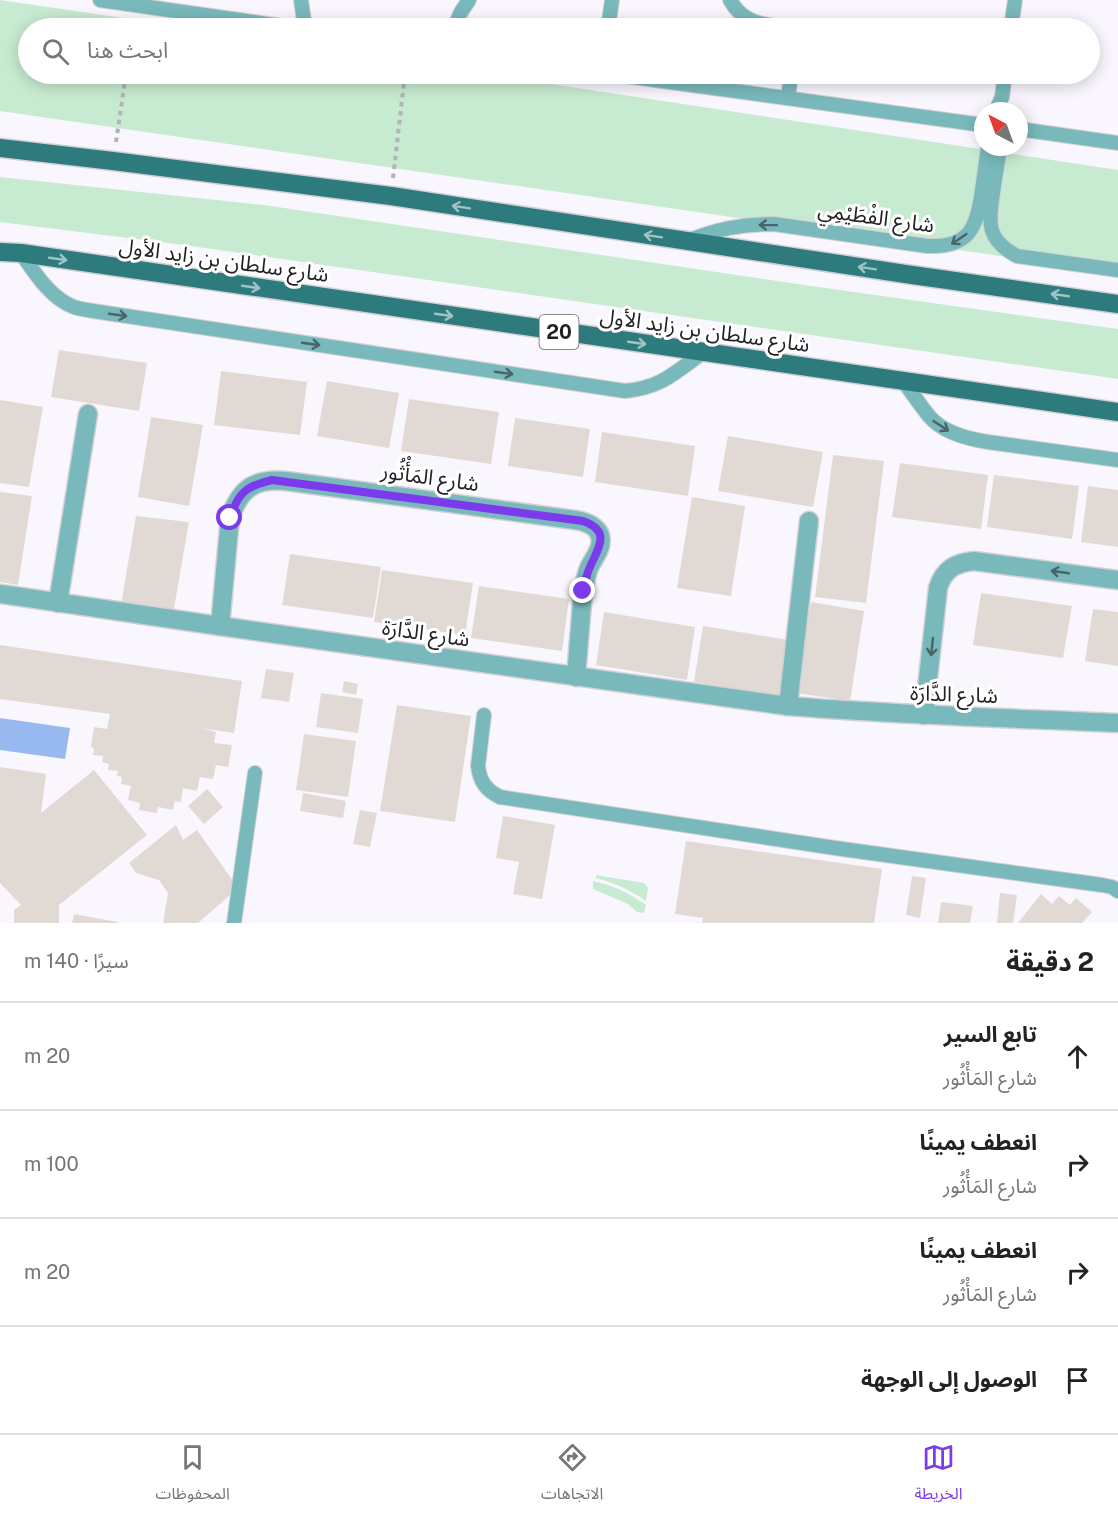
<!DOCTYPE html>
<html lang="ar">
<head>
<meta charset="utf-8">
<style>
  :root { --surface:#fff; --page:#f6f6f6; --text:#222; --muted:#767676; --line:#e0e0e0; --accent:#7c3aed }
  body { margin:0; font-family:"Public Sans","Noto Sans Arabic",sans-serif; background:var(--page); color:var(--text); direction:rtl }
  .compass { position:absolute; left:974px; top:102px; width:54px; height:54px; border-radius:50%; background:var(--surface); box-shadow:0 3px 15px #0003; rotate:319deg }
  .stop { position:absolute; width:18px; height:18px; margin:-14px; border:4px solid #7c3aed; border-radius:50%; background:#fff }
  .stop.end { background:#7c3aed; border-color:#fff; box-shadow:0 2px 6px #0008 }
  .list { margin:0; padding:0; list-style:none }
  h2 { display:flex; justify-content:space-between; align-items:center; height:78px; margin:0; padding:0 24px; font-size:26px }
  h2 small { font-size:20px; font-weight:400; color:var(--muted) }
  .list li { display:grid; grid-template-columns:39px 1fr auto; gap:18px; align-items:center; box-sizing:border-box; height:108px; padding:0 24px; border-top:2px solid var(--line) }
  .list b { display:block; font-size:22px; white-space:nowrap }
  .list p { margin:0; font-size:20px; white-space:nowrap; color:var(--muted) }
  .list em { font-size:20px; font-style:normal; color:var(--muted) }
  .icon { flex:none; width:33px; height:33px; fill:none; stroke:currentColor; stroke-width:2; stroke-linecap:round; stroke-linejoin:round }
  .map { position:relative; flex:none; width:1118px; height:923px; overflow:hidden; direction:ltr }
  .search { position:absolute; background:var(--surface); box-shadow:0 3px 15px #0003; left:18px; right:18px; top:18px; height:66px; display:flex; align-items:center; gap:15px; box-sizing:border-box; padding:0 21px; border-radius:33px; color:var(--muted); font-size:22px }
  .sheet { height:510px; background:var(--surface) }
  nav { display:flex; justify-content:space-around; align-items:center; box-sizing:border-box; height:84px; border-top:2px solid var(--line); background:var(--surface); font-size:16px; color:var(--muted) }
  nav a { display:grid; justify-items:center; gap:3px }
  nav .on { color:var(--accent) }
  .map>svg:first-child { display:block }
  .green { fill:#c7ebd0 }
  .water { fill:#98b9f0 }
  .building { fill:#e1dad4 }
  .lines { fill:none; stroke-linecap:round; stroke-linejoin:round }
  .service-casing { stroke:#d2d0d7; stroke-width:16 }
  .minor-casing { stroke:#d2d0d7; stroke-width:21 }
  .primary-casing { stroke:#d2d0d7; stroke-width:21 }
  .path { stroke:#b4b1b8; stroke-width:4; stroke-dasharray:4.5 4.5; stroke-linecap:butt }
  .service { stroke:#79b9bb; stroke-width:14 }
  .minor { stroke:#79b9bb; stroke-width:18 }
  .primary { stroke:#2d7b7d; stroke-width:18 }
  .oneway { stroke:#a0c4c4 }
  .oneway2 { stroke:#496568 }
  .route { stroke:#7c3aed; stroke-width:8 }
  .labels { text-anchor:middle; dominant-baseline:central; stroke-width:6; stroke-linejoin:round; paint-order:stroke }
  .shield { fill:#fff; stroke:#646466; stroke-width:1.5 }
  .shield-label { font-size:20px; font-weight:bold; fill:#222124 }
  .street-label { font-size:21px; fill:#222124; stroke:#fff }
</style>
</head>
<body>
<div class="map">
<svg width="1118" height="923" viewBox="0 0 1118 923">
  <rect width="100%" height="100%" fill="#f9f6fe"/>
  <!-- green -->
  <g class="green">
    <path d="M0 0 192 28H28V74H485L1118 170V273L0 111Z"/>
    <path d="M0 177 264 205 811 286 1118 329V379L184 245 0 222Z"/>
    <path d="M596 875 644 883 648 888 646 901C631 890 614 883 596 878Z"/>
    <path d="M593 881C614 886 628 892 646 905L644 913 637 912 628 904 593 889Z"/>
  </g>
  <!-- water -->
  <path class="water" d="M0 718 70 728 65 759 0 750Z"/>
  <!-- building -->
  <g class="building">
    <path d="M59 350 147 363 139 411 51 397Z"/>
    <path d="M221 371 307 382 300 435 214 425Z"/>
    <path d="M327 381 399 393 389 448 317 436Z"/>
    <path d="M409 399 499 412 491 464 401 451Z"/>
    <path d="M0 400 43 407 29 487 0 483Z"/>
    <path d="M151 417 203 425 189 506 138 497Z"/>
    <path d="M515 418 590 429 583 477 508 466Z"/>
    <path d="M602 432 695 446 688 496 595 482Z"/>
    <path d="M728 436 823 452 813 507 718 491Z"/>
    <path d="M833 455 884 461 866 603 815 597Z"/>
    <path d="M900 463 988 475 981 529 892 517Z"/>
    <path d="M994 475 1079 486 1072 539 987 527Z"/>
    <path d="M1088 486 1118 490V547L1081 542Z"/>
    <path d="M0 492 32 496 18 585 0 582Z"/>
    <path d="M692 497 745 506 731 596 677 588Z"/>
    <path d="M136 516 189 522 173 614 121 605Z"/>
    <path d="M290 554 381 567 373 618 282 605Z"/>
    <path d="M382 570 473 583 465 635 374 622Z"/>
    <path d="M479 586 569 599 562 651 471 638Z"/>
    <path d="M981 593 1072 606 1063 658 973 645Z"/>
    <path d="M811 602 864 611 850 701 796 693Z"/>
    <path d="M1093 609 1118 612V666L1085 661Z"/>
    <path d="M604 612 695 627 687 680 596 665Z"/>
    <path d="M703 626 795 641 787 697 694 682Z"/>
    <path d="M0 645 242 681 234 733 201 728 216 732 214 743 232 745 228 767 216 765 213 779 200 777 197 791 183 788 181 802 175 801 173 810 158 807 157 813 139 810 140 803 128 800 131 786 121 784 122 777 117 776 118 771 108 770 109 764 102 762 103 756 93 755 94 749 91 746 94 727 107 729 110 714 0 699Z"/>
    <path d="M266 669 294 673 289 702 261 698Z"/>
    <path d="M344 681 358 684 356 695 342 692Z"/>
    <path d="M321 693 363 699 358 733 316 727Z"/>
    <path d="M397 705 471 716 455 822 380 811Z"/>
    <path d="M304 734 356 741 348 797 296 790Z"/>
    <path d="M0 767 46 774 41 813 94 770 147 835 59 905V923H14V910L21 905 0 883Z"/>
    <path d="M207 789 223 807 204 824 188 806Z"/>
    <path d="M303 793 346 801 343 818 300 811Z"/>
    <path d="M360 810 377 813 370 847 353 844Z"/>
    <path d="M503 816 555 825 542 899 513 894 519 862 496 858Z"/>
    <path d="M176 825 183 840 197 830 238 888 198 923H163L168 893 159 880 136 873 129 863Z"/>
    <path d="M686 841 882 869 874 923H702L703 918 675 914Z"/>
    <path d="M912 876 926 878 920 918 906 915Z"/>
    <path d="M1000 893 1017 895 1013 923H997Z"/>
    <path d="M1041 894 1052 904 1059 896 1070 905 1076 898 1092 912 1082 923H1018Z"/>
    <path d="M941 902 973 906 970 923H938Z"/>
    <path d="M74 914 118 922V923H72Z"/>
  </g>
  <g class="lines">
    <defs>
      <g id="service">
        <path d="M100 0 295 28"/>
        <path d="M301 0 305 28"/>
        <path d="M730 0C745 27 769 25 796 28"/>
        <path d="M454 28 461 12 469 0"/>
        <path d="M608 28 612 0"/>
        <path d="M1011 28 1015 0"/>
        <path d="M611 74 983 125"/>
        <path d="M788 98 791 74"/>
        <path d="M996 111 1002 97 1005 74"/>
        <path d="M1019 129 1118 143"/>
        <path d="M1000 147C998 162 995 178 993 193 988 224 987 240 1017 256L1118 270"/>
        <path d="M687 241C717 229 742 224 774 224L927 246C970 248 977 227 982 190 984 176 986 161 988 147"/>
        <path d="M21 253C35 273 50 298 74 307 80 309 86 310 93 311L625 391C660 388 675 373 702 353"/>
        <path d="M904 382C912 393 920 405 929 416 943 433 968 439 988 442L1118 460"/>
        <path d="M484 715 478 766C480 782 486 790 500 797L835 848 1102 885 1112 887 1118 891"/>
        <path d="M234 923 255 773"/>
      </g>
      <g id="minor">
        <path d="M0 594 220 626 788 706C898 715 1008 718 1118 723"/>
        <path d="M58 603 88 414"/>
        <path d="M220 626 230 518C240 488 255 478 286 481L575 520C589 522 604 529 600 546 598 554 592 561 589 568 586 575 585 583 583 591L576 677"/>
        <path d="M788 706 809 521"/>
        <path d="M924 715 938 588C944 569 955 563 974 561L1118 580"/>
      </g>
      <g id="primary">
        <path d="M0 148 113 161 391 196 912 275 1118 304"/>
        <path d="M0 252 21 253 1118 412"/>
      </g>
    </defs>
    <!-- service casing -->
    <use href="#service" class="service-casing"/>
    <!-- minor casing -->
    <use href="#minor" class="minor-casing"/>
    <!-- primary casing -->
    <use href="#primary" class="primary-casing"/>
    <!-- path -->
    <g class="path">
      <path d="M116 142 126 74"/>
      <path d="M393 178 405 74"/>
    </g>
    <!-- service -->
    <use href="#service" class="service"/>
    <!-- minor -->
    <use href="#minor" class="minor"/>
    <!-- primary -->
    <use href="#primary" class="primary"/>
  </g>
  <!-- one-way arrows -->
  <defs><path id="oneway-shaft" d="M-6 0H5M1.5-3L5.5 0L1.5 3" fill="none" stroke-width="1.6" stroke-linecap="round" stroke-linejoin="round" transform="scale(1.5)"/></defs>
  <g class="oneway">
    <use href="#oneway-shaft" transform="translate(461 207) rotate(-171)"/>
    <use href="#oneway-shaft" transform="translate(653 236) rotate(-171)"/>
    <use href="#oneway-shaft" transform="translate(58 259) rotate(8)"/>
    <use href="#oneway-shaft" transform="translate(867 268) rotate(-171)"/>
    <use href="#oneway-shaft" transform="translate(251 287) rotate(8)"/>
    <use href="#oneway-shaft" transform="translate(1060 295) rotate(-172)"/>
    <use href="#oneway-shaft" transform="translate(444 315) rotate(8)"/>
    <use href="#oneway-shaft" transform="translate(637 343) rotate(8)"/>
  </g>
  <g class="oneway2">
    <use href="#oneway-shaft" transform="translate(768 225) rotate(-179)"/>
    <use href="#oneway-shaft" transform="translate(959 239) rotate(146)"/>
    <use href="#oneway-shaft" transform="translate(118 315) rotate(8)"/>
    <use href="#oneway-shaft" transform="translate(311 344) rotate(8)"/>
    <use href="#oneway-shaft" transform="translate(504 373) rotate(8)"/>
    <use href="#oneway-shaft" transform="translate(941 426) rotate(33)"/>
    <use href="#oneway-shaft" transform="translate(1060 572) rotate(-172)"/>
    <use href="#oneway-shaft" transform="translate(932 647) rotate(96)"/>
  </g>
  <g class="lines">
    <!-- route -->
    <path class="route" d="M230 518C238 493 246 486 272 480L583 521C612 531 598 548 590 567 586 575 585 583 583 591"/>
  </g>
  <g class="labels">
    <!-- shield labels -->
    <rect class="shield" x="539.5" y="315" width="39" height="34" rx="4.5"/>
    <g class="shield-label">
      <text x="559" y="332">20</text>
    </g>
    <!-- street labels -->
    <g class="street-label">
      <text transform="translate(876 217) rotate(8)">شارع الفْطَيْمِي</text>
      <text transform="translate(224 260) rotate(8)">شارع سلطان بن زايد الأول</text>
      <text transform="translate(705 330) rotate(8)">شارع سلطان بن زايد الأول</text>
      <text transform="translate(430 477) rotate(8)">شارع المَأْثُور</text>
      <text transform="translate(426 633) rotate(8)">شارع الدَّارَة</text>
      <text transform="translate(954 694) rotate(2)">شارع الدَّارَة</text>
    </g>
  </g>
</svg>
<svg class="compass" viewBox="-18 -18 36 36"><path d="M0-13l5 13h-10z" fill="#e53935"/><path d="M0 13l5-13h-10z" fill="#767676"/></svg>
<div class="stop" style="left:230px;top:518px"></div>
<div class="stop end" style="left:583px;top:591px"></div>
<div class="search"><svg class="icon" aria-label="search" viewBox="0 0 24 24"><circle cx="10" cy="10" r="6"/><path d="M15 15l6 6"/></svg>ابحث هنا</div>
</div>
<section class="sheet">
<h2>2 دقيقة<small>سيرًا · 140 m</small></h2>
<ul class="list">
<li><svg class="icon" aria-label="ahead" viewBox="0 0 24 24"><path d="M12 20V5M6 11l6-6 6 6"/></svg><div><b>تابع السير</b><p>شارع المَأْثُور</p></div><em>20 m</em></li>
<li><svg class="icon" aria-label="right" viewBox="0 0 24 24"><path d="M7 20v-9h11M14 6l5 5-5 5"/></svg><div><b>انعطف يمينًا</b><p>شارع المَأْثُور</p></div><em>100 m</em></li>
<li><svg class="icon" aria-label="right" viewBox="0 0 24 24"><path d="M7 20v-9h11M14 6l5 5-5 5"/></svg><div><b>انعطف يمينًا</b><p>شارع المَأْثُور</p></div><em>20 m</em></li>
<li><svg class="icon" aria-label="arrive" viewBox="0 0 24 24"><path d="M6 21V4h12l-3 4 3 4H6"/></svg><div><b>الوصول إلى الوجهة</b></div></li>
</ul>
</section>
<nav>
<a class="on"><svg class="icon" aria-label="map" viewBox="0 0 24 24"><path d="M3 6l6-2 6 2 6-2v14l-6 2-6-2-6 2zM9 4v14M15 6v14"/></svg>الخريطة</a>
<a><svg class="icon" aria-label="directions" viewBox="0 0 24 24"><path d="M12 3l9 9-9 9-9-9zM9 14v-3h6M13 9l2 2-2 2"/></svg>الاتجاهات</a>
<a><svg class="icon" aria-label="saved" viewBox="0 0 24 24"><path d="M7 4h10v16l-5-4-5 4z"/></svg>المحفوظات</a>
</nav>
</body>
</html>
